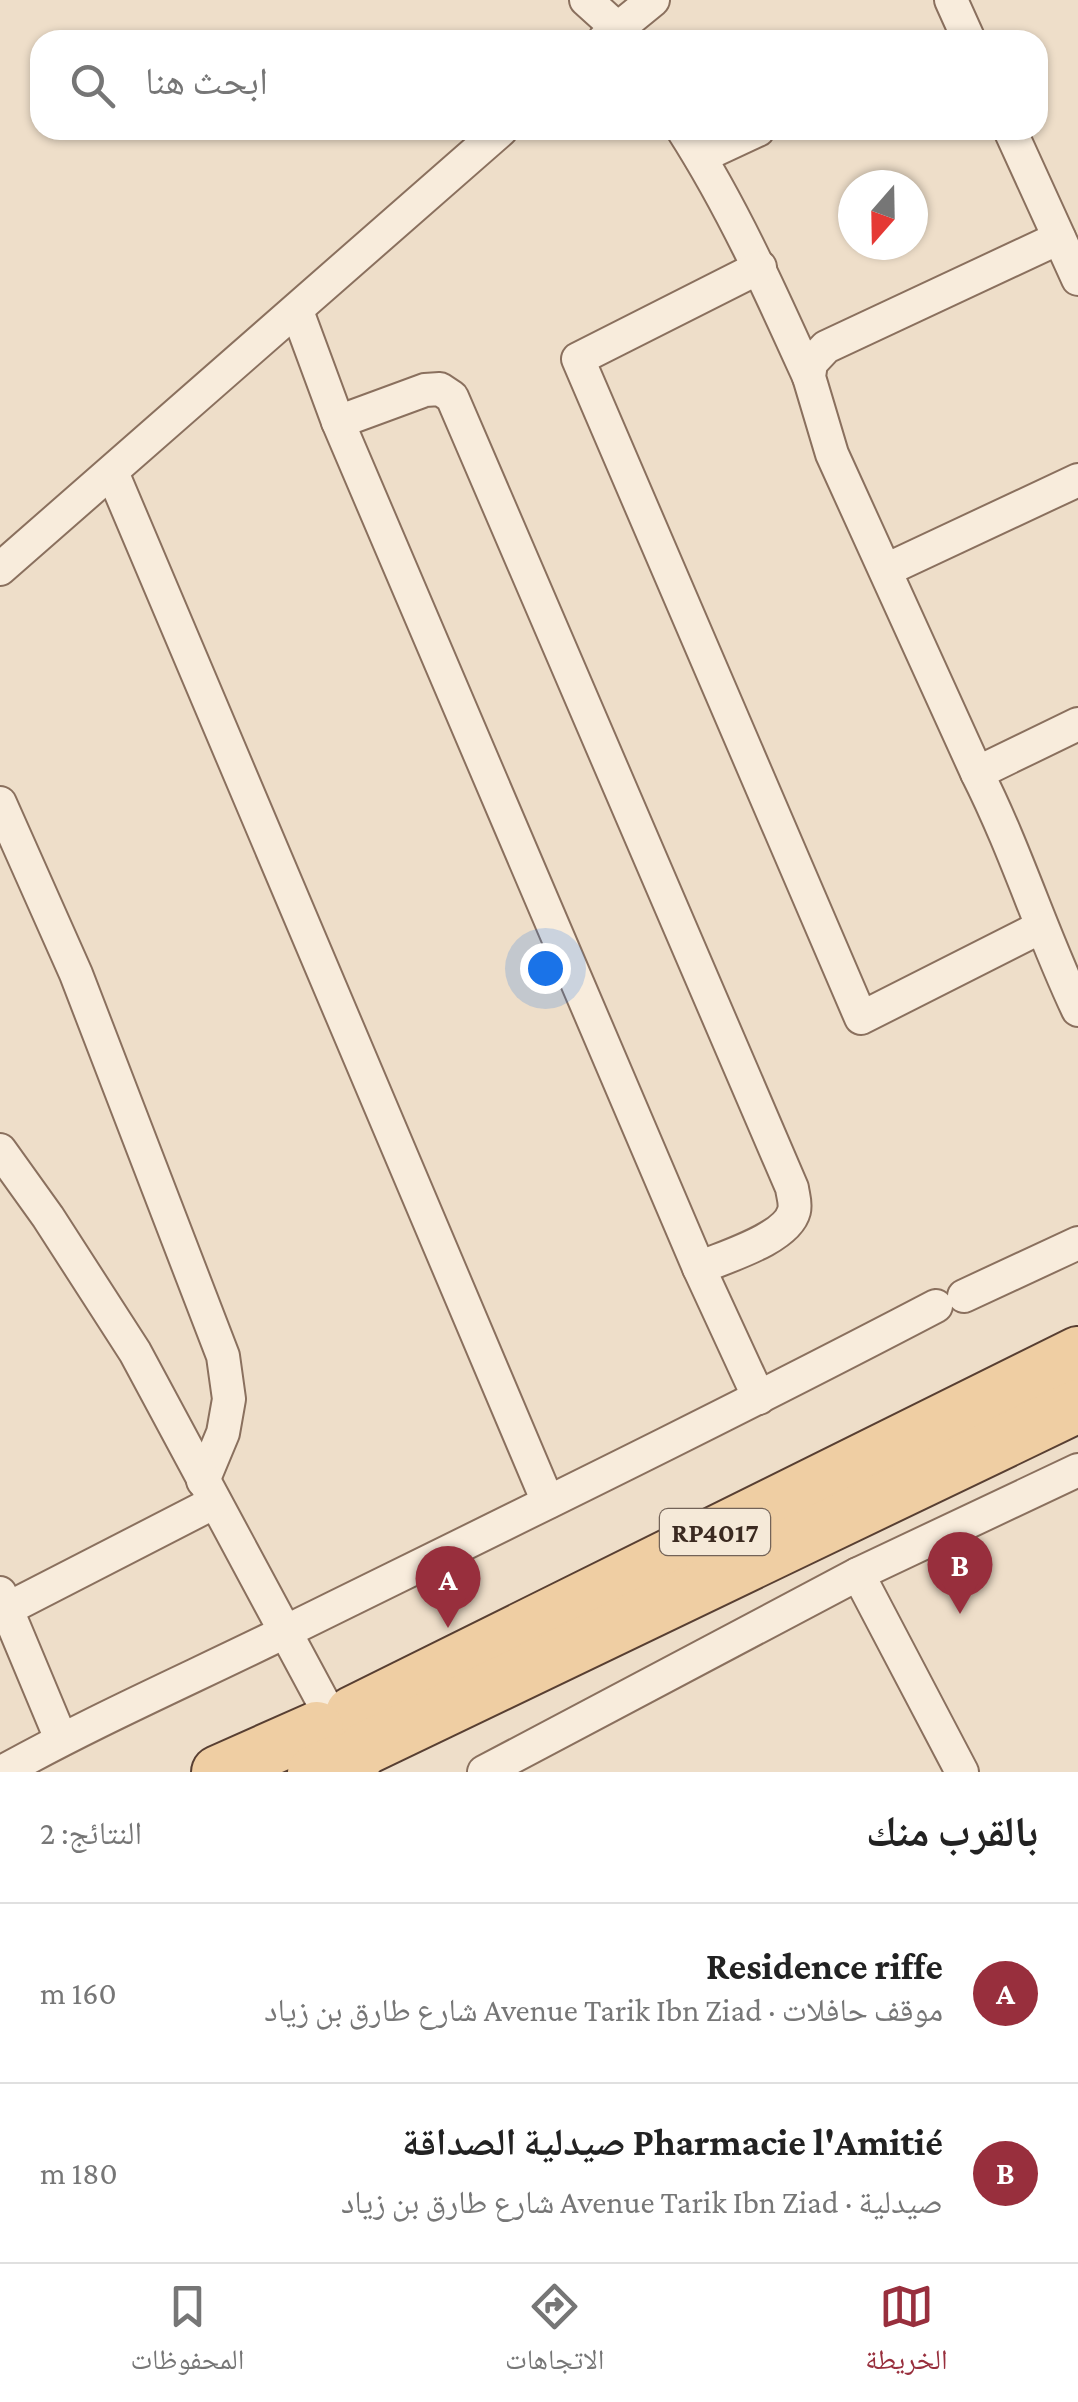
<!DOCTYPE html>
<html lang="ar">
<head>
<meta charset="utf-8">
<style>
  :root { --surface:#fff; --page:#f2f2f2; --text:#222; --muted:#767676; --line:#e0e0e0; --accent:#982f3d }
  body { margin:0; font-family:"Crimson Pro","Noto Naskh Arabic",serif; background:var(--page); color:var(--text); direction:rtl }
  .compass { position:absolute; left:838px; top:170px; width:90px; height:90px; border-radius:50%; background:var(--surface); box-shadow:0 2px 8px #0004; rotate:200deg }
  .you { position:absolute; left:545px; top:968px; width:35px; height:35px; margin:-25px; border:8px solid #fff; border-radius:50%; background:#1a73e8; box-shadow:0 0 0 15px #1a73e833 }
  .badge { display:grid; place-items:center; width:65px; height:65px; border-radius:50%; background:var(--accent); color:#fff; font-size:32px; font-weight:700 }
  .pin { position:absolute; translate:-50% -82px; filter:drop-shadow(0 2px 5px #0008) }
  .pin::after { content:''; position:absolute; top:52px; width:35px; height:30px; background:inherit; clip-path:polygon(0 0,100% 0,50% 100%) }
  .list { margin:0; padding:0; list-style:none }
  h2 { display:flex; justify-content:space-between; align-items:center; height:130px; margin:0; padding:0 40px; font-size:42px }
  h2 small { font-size:32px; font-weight:400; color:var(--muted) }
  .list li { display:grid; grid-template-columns:65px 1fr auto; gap:30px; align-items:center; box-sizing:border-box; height:180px; padding:0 40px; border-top:2px solid var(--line) }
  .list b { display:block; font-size:38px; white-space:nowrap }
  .list p { margin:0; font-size:32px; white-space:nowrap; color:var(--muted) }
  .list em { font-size:32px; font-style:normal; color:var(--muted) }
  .icon { flex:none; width:55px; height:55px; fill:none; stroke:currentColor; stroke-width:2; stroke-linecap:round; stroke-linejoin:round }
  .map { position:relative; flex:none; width:1078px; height:1772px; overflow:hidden; direction:ltr }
  .search { position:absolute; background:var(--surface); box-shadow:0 2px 8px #0004; left:30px; right:30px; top:30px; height:110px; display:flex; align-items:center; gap:25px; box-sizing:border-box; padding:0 35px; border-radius:30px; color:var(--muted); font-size:38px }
  .sheet { height:490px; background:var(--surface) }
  nav { display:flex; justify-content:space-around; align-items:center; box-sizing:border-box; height:140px; border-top:2px solid var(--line); background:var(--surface); font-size:28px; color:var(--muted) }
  nav a { display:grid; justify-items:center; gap:5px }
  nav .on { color:var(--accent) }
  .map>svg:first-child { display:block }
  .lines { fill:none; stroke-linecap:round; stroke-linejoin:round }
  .minor-casing { stroke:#8a705e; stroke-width:36 }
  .primary-casing { stroke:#583f32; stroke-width:56 }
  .minor { stroke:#f8ecdc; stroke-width:32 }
  .primary { stroke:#efcea3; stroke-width:52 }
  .labels { text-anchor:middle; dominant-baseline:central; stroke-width:8; stroke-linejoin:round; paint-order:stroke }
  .shield { fill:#f5e9d8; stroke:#736358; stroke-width:2.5 }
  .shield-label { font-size:28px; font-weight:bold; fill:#3b2a21 }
</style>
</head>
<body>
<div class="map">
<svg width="1078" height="1772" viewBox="0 0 1078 1772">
  <rect width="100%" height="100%" fill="#eedec9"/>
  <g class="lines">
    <defs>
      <g id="minor">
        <path d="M586 0 617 28 624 40"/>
        <path d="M951 0 969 40"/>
        <path d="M604 40 653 0"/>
        <path d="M683 130C733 208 771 293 809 377"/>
        <path d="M1010 130 1078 279"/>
        <path d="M700 157 758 130"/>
        <path d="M1059 238 826 347 811 363 809 377 832 454 977 773C1016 850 1041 932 1078 1010"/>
        <path d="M760 267 578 359 861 1018 1041 927"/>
        <path d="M297 311 338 422 699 1268 759 1398"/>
        <path d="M338 422 425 390 440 389 452 397 792 1188C793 1196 796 1203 794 1211 787 1239 724 1257 699 1268"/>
        <path d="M112 472 548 1502"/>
        <path d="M0 569 501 130"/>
        <path d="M886 570 1078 480"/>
        <path d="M977 773 1078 724"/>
        <path d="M0 803 76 974 223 1356 229 1399 223 1433 203 1481"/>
        <path d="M0 1150 48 1217 135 1352 329 1713"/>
        <path d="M964 1296 1078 1243"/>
        <path d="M858 1574 962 1772"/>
        <path d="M0 1593 61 1739"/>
        <path d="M7 1609 215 1502"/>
        <path d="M2 1772C97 1719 196 1676 293 1628 508 1522 724 1417 936 1306"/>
        <path d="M484 1772 858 1574 1078 1470"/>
      </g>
      <g id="primary">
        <path d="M352 1713 1078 1353"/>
        <path d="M218 1772 317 1728"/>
        <path d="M314 1772C321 1769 329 1763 336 1762 349 1759 355 1760 364 1749L1078 1406"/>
      </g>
    </defs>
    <!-- minor casing -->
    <use href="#minor" class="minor-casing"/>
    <!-- primary casing -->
    <use href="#primary" class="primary-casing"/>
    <!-- minor -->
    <use href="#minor" class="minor"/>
    <!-- primary -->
    <use href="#primary" class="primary"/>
  </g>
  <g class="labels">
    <!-- shield labels -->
    <rect class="shield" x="660" y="1509" width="110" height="46" rx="8"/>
    <g class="shield-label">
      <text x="715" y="1532">RP4017</text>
    </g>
  </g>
</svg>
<svg class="compass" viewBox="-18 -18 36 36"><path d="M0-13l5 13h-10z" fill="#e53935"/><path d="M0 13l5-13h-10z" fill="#767676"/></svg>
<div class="you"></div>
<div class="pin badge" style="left:448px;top:1628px">A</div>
<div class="pin badge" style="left:960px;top:1614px">B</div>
<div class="search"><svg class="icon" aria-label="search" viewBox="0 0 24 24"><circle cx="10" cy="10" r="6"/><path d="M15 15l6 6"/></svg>ابحث هنا</div>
</div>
<section class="sheet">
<h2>بالقرب منك<small>النتائج: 2</small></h2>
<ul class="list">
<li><span class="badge">A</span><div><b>Residence riffe</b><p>موقف حافلات · Avenue Tarik Ibn Ziad شارع طارق بن زياد</p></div><em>160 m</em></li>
<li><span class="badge">B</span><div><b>Pharmacie l'Amitié صيدلية الصداقة</b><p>صيدلية · Avenue Tarik Ibn Ziad شارع طارق بن زياد</p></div><em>180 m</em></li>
</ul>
</section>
<nav>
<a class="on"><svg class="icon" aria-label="map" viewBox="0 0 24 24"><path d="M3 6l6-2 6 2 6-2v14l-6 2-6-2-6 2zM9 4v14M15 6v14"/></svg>الخريطة</a>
<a><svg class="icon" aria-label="directions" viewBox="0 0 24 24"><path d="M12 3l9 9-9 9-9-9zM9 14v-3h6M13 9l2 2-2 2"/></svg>الاتجاهات</a>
<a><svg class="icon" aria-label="saved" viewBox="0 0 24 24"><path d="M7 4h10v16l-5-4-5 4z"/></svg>المحفوظات</a>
</nav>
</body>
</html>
